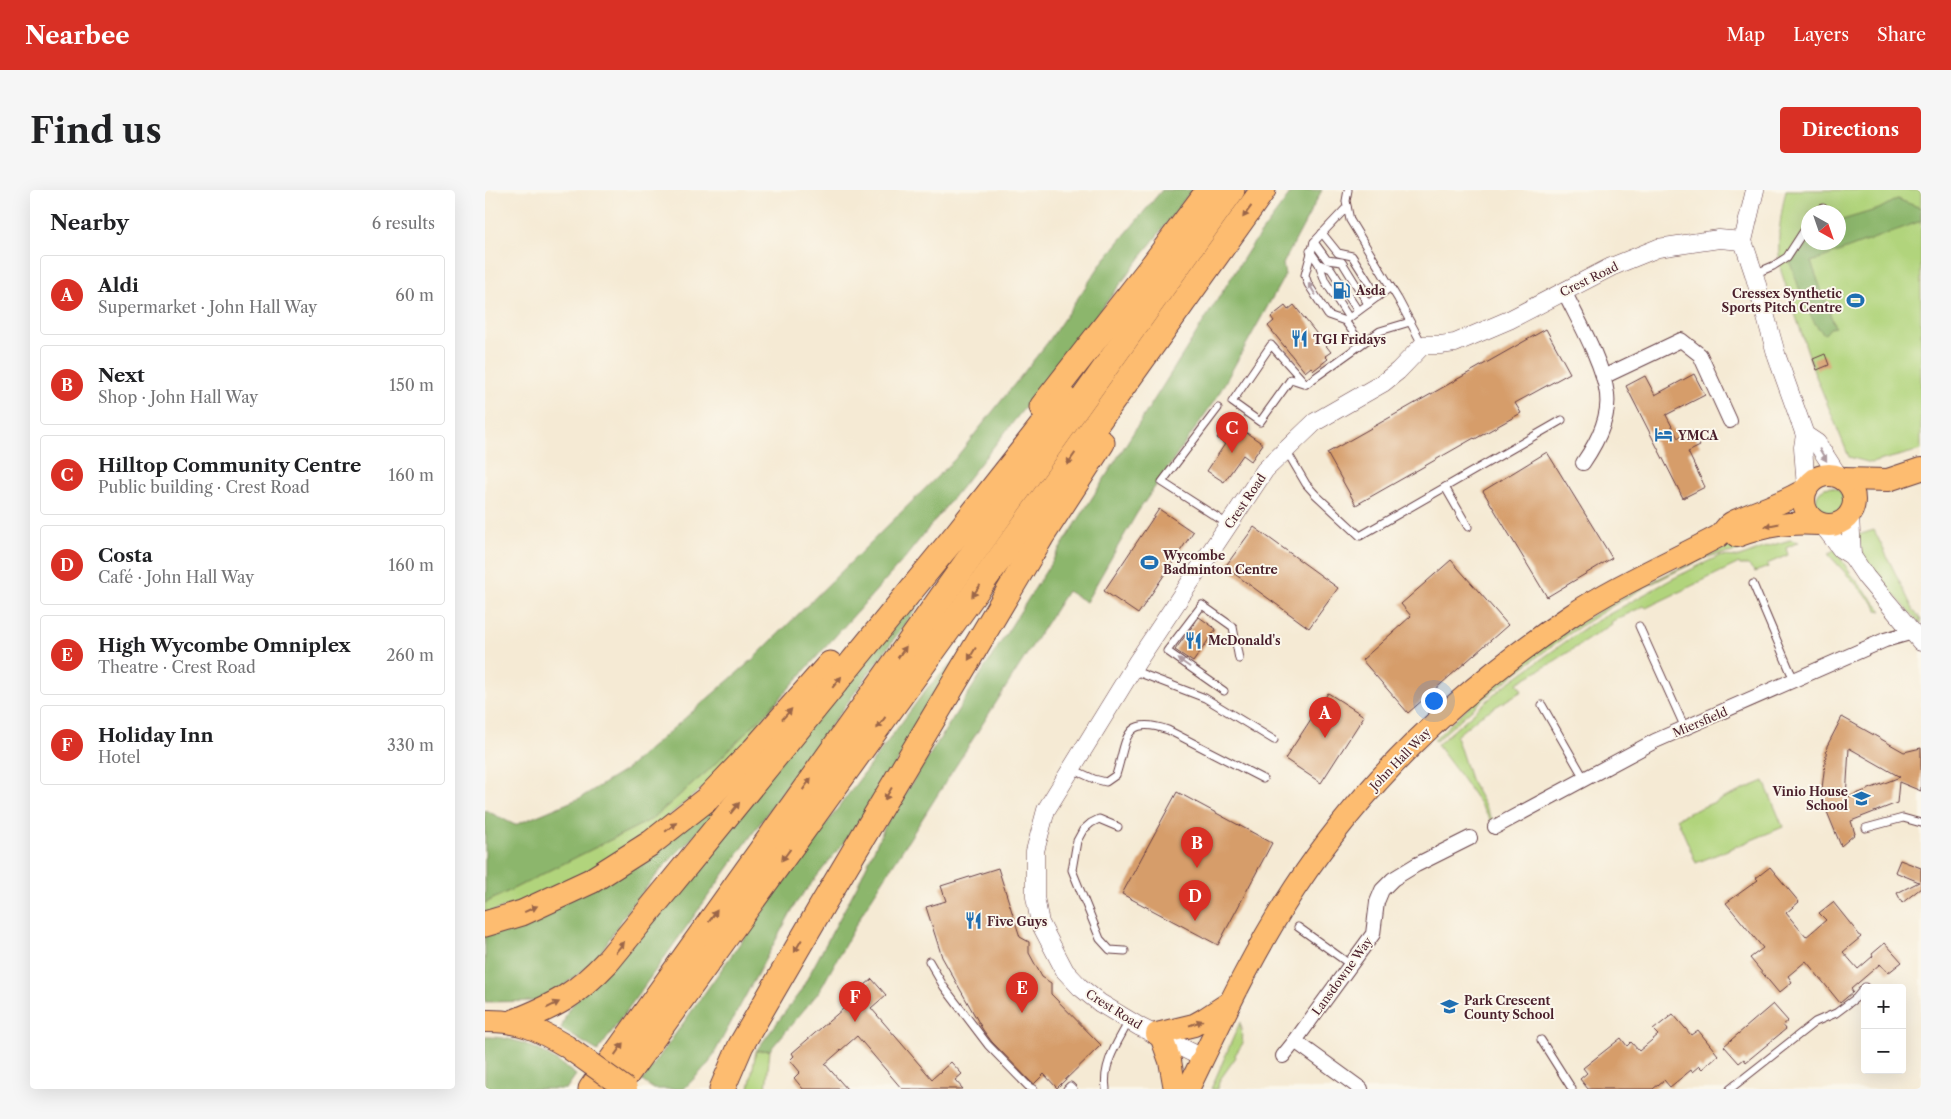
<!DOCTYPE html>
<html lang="en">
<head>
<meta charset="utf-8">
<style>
  :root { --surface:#fff; --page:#f6f6f6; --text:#202124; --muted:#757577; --line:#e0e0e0; --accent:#d93025 }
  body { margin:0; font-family:"Libre Caslon Text",serif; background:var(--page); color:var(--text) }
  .controls { position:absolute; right:15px; bottom:15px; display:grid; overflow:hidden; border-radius:5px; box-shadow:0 5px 20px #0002 }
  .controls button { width:45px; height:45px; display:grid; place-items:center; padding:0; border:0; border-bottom:1px solid var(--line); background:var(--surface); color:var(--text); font:25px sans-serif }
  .compass { position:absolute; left:1316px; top:15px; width:45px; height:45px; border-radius:50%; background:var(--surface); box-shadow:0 5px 20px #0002; rotate:140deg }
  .you { position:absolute; left:948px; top:510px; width:18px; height:18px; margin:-12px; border:4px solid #fff; border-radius:50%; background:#1a73e8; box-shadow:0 0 0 8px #1a73e833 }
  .badge { display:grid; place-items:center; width:32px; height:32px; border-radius:50%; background:var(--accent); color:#fff; font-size:16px; font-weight:700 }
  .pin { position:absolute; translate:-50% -41px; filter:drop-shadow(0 1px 2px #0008) }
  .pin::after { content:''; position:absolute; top:26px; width:18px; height:15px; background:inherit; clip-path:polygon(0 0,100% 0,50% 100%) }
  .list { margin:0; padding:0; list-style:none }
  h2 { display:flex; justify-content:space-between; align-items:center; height:65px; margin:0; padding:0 20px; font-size:21px }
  h2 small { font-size:16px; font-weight:400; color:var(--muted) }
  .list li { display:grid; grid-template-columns:32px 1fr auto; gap:15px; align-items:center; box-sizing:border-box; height:80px; margin:0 10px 10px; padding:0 10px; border:1px solid var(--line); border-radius:5px }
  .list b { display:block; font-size:19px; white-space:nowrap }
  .list p { margin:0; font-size:16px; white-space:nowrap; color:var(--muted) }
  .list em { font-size:16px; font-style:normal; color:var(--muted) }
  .map { position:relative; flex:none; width:1436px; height:899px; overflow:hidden; border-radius:5px }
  header { display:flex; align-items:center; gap:30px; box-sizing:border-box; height:70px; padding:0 25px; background:var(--accent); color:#fff }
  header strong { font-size:24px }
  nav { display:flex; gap:28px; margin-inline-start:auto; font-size:18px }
  .intro { display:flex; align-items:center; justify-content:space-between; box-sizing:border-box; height:120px; padding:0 30px }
  h1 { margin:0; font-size:35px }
  .button { padding:12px 22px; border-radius:5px; background:var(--accent); color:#fff; font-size:18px; font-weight:700 }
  main { display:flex; gap:30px; padding:0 30px }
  aside { flex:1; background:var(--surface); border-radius:5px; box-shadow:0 5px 20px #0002 }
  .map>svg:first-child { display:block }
  .green { fill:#b1d47c; stroke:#7e7a54; fill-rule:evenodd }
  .forest { fill:#8cb66c; stroke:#6b6a4c }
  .building { fill:#d69d6a; fill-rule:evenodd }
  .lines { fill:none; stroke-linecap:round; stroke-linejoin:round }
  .service-casing { stroke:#643d44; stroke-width:9 }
  .minor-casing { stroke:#643d44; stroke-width:16 }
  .tertiary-casing { stroke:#643d44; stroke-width:19 }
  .trunk-casing { stroke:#643d44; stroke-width:24 }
  .motorway-casing { stroke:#643d44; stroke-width:27 }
  .service { stroke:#fff; stroke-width:7 }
  .minor { stroke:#fff; stroke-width:14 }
  .tertiary { stroke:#fff; stroke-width:18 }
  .trunk { stroke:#fdbc70; stroke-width:22 }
  .motorway { stroke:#fdbc70; stroke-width:25 }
  .trunk-bridge-casing { stroke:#643d44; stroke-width:24; stroke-linecap:butt }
  .trunk-bridge { stroke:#fdbc70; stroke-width:22 }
  .oneway { fill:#9b664a }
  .oneway2 { fill:#ae9aa0 }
  .labels { text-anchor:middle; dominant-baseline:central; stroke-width:4; stroke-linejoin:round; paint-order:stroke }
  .street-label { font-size:12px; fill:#4a1f2b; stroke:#fbf7ec }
  .poi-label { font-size:12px; font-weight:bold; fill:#4a1f2b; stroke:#fbf7ec; text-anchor:start }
</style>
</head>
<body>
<header>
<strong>Nearbee</strong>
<nav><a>Map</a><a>Layers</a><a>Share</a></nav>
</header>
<div class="intro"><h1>Find us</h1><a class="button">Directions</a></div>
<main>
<aside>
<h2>Nearby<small>6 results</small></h2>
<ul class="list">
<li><span class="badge">A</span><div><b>Aldi</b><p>Supermarket · John Hall Way</p></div><em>60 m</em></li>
<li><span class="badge">B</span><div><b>Next</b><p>Shop · John Hall Way</p></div><em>150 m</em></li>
<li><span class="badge">C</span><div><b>Hilltop Community Centre</b><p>Public building · Crest Road</p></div><em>160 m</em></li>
<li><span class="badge">D</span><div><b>Costa</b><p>Café · John Hall Way</p></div><em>160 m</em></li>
<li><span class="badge">E</span><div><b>High Wycombe Omniplex</b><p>Theatre · Crest Road</p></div><em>260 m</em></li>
<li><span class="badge">F</span><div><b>Holiday Inn</b><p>Hotel</p></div><em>330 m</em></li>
</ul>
</aside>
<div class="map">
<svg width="1436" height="899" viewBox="0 0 1436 899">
  <rect width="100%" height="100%" fill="#fbf7ec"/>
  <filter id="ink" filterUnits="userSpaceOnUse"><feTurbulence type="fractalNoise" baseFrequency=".02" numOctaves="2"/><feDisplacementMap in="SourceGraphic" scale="10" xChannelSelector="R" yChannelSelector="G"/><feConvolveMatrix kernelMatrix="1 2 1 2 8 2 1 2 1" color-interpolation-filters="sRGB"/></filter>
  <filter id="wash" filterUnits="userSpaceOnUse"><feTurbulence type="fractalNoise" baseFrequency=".0096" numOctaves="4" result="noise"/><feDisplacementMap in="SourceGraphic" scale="20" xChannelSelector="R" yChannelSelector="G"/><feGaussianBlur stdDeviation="1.12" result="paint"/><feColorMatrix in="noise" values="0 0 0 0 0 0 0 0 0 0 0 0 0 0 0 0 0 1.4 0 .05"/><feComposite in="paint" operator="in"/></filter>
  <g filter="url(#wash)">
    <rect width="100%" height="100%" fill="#f5ead4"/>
    <!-- green -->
    <g class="green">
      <path d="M1301 0H1436V260L1386 273 1364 267 1330 184 1296 81C1291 55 1295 26 1301 0ZM1324 22H1354V52H1324Z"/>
      <circle cx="1345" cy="311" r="14"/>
      <path d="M1389 340 1429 421 1436 429V434C1420 416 1382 379 1375 357 1374 353 1374 349 1373 345Z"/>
      <path d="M1266 348 1262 354 1263 356C1259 358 1254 361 1249 362 1240 364 1232 364 1223 367 1121 410 1032 477 951 551L949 550C963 536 977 523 991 510 1070 440 1168 385 1266 348Z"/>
      <path d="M1305 350 1314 352 1301 358 1303 365 1282 374 1283 377 1270 382 1263 375H1255L1254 373 1161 418 1159 416 1126 432 1127 434 1065 474 1032 493 1037 501 995 526 971 546 985 589 1006 627 1008 630 1006 631 977 588 952 555 1019 496 1101 437 1187 389 1234 366 1255 367 1281 357Z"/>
      <path d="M1350 359 1365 383 1397 421 1392 420 1390 415 1343 364Z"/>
      <path d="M297 506 256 557 222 594 176 632 119 673 36 712 0 724V713L167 629 225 579Z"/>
      <path d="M1279 591 1298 637 1211 673 1192 628Z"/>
      <path d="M755 832 758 853 750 865 751 867 734 891 733 899H726Z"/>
      <path d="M285 860 281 899H264L271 861Z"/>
    </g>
    <!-- forest -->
    <g class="forest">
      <path d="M677 0H707L576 172 419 369 297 506 225 579 167 629 0 713V620L30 635 95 608 139 581 267 470 470 269 563 152 618 71Z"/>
      <path d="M808 0H837L798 74 800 85 732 207 652 323 601 412 582 401 378 722 334 802 285 860 271 861 315 802 373 694 401 634 765 58Z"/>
      <path d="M1412 9 1436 18V31L1326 72 1350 137 1345 138 1340 144C1325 136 1312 90 1305 73L1323 48 1324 52H1354V31L1394 19Z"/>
      <path d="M436 412 298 601 113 861 76 839 83 820 419 420Z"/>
      <path d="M486 454 374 633 311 713 224 873 199 899H169L157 891 310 676 443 497Z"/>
      <path d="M275 563 235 620 180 675 145 717 110 771 58 811 0 812V742L75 714Z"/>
      <path d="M0 847C37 846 63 864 91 885L81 899H0Z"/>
    </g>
    <g id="blocks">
      <!-- building -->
      <g class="building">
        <path d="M809 115 846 162 840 166 843 169 829 180 826 177 820 182 783 136 789 131 786 127 800 116 803 120Z"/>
        <path d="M1061 139 1085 183 1030 213 1036 223 990 249 989 248 871 315 842 263Z"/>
        <path d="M1340 164 1344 175 1332 180 1328 169Z"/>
        <path d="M1209 184 1220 205 1181 225 1193 248 1207 241 1215 256 1203 262 1220 297 1198 308 1141 196 1160 186 1170 205Z"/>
        <path d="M744 231 778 254 766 271 758 265 739 292 722 281 740 254 732 248Z"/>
        <path d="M1062 262 1127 368 1062 407 998 301Z"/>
        <path d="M674 319 708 342 653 424 619 401Z"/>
        <path d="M769 337 853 398 824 438 740 377Z"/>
        <path d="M966 370 1023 435 923 523 877 470 926 426 916 414Z"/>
        <path d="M714 427 731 439 708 472 690 460Z"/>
        <path d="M843 503 879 526 836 593 800 569Z"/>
        <path d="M1357 527 1419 562 1436 558V601L1414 592 1412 613 1366 631 1370 644 1356 656 1336 607 1342 556ZM1364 558 1415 587 1361 608Z"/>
        <path d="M692 602 787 653 733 755 637 704Z"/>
        <path d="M1415 670 1436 678V698L1417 713 1412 703 1434 692 1410 682Z"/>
        <path d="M1285 677 1314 712 1301 723 1321 747 1341 730 1334 723 1348 712 1376 747 1358 762 1373 779 1388 766 1387 764 1400 753 1417 772 1403 783 1395 774 1366 799 1368 802 1355 813 1321 771 1303 786 1307 792 1294 803 1265 768 1278 758 1241 713 1273 690 1271 688Z"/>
        <path d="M513 678 535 747 544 752V763L557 787 566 793V804L616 855 572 898 559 884 549 894 547 893 507 852 498 840 457 767 441 717 461 711 456 696Z"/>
        <path d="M387 789 401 805 386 818 447 889 466 872 477 884 470 890 478 899H417L372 846 340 874 362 899H318L309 888 315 882 305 870 309 866 307 863 373 806 371 803Z"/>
        <path d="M1288 814 1303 831 1298 835 1301 839 1261 872 1259 869 1254 873 1239 856Z"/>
        <path d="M1188 824 1206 845 1213 840 1233 865 1217 879 1214 876 1207 882 1206 880 1185 897 1179 890 1168 899H1103L1095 889 1102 883 1098 878 1136 848 1142 856 1146 852 1154 861 1173 845 1168 840Z"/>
      </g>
    </g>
  </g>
  <g filter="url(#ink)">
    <use href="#blocks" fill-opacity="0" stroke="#643d44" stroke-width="1"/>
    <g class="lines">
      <defs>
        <g id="service">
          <path d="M863 0 861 11 865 30 913 109 937 154"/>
          <path d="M862 17 829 52 820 85 823 94 843 125 860 131 876 153"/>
          <path d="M1330 22 1338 18"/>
          <path d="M837 43 853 63 867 66 893 107"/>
          <path d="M829 52 842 70 857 72 883 114"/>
          <path d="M825 61 834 74 846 79 873 121"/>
          <path d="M834 74 840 91 864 128"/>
          <path d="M1269 84 1288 76 1302 67 1324 33"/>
          <path d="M860 131 906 97"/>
          <path d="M786 155 821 194 806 189 775 232 747 212Z"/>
          <path d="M821 194 895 141 925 132"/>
          <path d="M733 218 677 292 744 335"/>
          <path d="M801 260 821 294 830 304 875 346 1077 230"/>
          <path d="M960 297 983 337"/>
          <path d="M1268 394 1305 481 1310 490"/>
          <path d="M1154 436 1200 538"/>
          <path d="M647 480 720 508 789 550"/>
          <path d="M739 501 682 461 717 415 748 437 754 469"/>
          <path d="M1057 515 1099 588"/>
          <path d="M587 579 609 589 621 592 631 585C642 552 637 524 683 540L778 589"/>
          <path d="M633 637 614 629 606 633 598 640 592 651 587 680 615 749 625 760 640 761"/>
          <path d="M1381 638 1418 628 1436 633"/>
          <path d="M813 737 866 775"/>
          <path d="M444 771 459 797 503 855 544 897 548 899"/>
          <path d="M1056 850 1087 899"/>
          <path d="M582 899 585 896 588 899"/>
          <path d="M621 899C617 874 633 852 644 831"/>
          <path d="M1245 899 1330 832 1351 823 1371 808 1380 797"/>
        </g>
        <g id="minor">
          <path d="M1079 101C1093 130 1118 173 1122 204 1125 228 1111 254 1098 273"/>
          <path d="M1118 187 1196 150 1215 165 1245 231"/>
          <path d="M1010 637 1170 551 1400 450 1428 442"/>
          <path d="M798 866 810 851"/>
          <path d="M876 899 810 851 888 744 892 712 897 700 908 689 931 675 985 648"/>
        </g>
        <g id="tertiary">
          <path d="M1270 0 1258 51 1269 84 1292 167 1320 245 1332 253 1354 287"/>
          <path d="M1320 245 1318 257 1321 298"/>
          <path d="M1365 324 1367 366"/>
          <path d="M1337 334 1356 359 1367 366 1381 387 1436 452"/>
          <path d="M718 868 655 837 615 813 595 797 580 781 555 733 550 707V661L561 620 652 472 780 280 830 232 898 193 913 181 938 155H955L970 153 1024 130 1126 77 1173 58 1234 49 1258 51"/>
        </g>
        <g id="trunk">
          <circle cx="1344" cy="310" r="25"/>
          <path d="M1358 289 1403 290 1436 279"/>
          <path d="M1252 346C1282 335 1303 332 1335 334"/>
          <path d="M0 831C34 830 52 839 81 856"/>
          <path d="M672 844 709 835 718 830 744 813"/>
          <path d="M676 846 685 871 690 899"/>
          <path d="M703 899C736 831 768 762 810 698 881 590 976 500 1084 427 1130 396 1183 373 1232 347 1239 343 1241 335 1248 332 1273 320 1298 314 1321 299"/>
        </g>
        <g id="motorway">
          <path d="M557 217 668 75 724 0"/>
          <path d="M0 734 37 723 106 691 166 653 222 609 269 560 345 474"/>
          <path d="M29 832C72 815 92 804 123 771L472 344 579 208"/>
          <path d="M106 899 747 0"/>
          <path d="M131 899 549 321 778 0"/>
          <path d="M237 899 256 855 338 714 556 347 617 253"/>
        </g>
      </defs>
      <!-- service casing -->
      <use href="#service" class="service-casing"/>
      <!-- minor casing -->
      <use href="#minor" class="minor-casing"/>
      <!-- tertiary casing -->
      <use href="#tertiary" class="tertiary-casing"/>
      <!-- trunk casing -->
      <use href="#trunk" class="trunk-casing"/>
      <!-- motorway casing -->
      <use href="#motorway" class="motorway-casing"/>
      <!-- service -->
      <use href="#service" class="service"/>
      <!-- minor -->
      <use href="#minor" class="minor"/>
      <!-- tertiary -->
      <use href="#tertiary" class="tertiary"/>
      <!-- trunk -->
      <use href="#trunk" class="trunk"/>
      <!-- motorway -->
      <use href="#motorway" class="motorway"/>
      <defs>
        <path id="trunk-bridge" d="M81 856 141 899"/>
      </defs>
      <!-- trunk-bridge casing -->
      <use href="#trunk-bridge" class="trunk-bridge-casing"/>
      <!-- trunk-bridge -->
      <use href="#trunk-bridge" class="trunk-bridge"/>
    </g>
    <!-- one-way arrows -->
    <defs><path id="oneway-solid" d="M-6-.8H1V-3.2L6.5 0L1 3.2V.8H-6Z" transform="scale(1.25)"/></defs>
    <g class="oneway">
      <use href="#oneway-solid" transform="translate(762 22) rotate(126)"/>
      <use href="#oneway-solid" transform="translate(586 269) rotate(125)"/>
      <use href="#oneway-solid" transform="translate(1287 335) rotate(169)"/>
      <use href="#oneway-solid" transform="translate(491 401) rotate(126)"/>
      <use href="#oneway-solid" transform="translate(417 462) rotate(-54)"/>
      <use href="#oneway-solid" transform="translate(487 464) rotate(121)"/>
      <use href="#oneway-solid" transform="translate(352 492) rotate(-51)"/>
      <use href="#oneway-solid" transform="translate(302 524) rotate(-48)"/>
      <use href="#oneway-solid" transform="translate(396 533) rotate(126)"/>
      <use href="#oneway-solid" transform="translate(322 594) rotate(-55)"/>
      <use href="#oneway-solid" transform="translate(403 604) rotate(121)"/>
      <use href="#oneway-solid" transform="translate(250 618) rotate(-51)"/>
      <use href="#oneway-solid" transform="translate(186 637) rotate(-39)"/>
      <use href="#oneway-solid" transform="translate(301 665) rotate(126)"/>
      <use href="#oneway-solid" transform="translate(46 719) rotate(-25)"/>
      <use href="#oneway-solid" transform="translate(228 726) rotate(-55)"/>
      <use href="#oneway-solid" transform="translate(313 756) rotate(120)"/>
      <use href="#oneway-solid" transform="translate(135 757) rotate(-51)"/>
      <use href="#oneway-solid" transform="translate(68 815) rotate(-26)"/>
      <use href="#oneway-solid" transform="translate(711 833) rotate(-21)"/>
      <use href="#oneway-solid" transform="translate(134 859) rotate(-55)"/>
    </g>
    <g class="oneway2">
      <use href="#oneway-solid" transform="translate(827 99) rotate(-121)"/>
      <use href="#oneway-solid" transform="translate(1338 265) rotate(59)"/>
      <use href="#oneway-solid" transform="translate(699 473) rotate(-145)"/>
    </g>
  </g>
  <!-- icons -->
  <defs>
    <symbol id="fuel-bare" viewBox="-9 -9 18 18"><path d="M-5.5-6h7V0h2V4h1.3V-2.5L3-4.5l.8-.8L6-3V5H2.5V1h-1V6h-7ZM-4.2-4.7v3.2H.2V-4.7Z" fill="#1f6fb2" stroke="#fbf7ec" stroke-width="2.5" paint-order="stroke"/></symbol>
    <symbol id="stadium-bare" viewBox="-9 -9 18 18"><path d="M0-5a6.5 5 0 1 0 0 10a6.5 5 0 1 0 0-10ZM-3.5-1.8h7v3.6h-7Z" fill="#1f6fb2" stroke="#fbf7ec" stroke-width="2.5" paint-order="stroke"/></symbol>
    <symbol id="restaurant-bare" viewBox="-9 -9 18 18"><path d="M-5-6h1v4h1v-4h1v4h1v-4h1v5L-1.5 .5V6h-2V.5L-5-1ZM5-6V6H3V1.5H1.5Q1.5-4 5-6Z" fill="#1f6fb2" stroke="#fbf7ec" stroke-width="2.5" paint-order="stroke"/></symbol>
    <symbol id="hotel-bare" viewBox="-9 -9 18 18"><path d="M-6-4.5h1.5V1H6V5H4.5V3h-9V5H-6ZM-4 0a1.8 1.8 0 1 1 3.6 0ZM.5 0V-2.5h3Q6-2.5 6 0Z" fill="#1f6fb2" stroke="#fbf7ec" stroke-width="2.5" paint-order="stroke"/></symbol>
    <symbol id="school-bare" viewBox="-9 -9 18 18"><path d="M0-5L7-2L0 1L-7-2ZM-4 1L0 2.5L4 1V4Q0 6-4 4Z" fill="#1f6fb2" stroke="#fbf7ec" stroke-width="2.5" paint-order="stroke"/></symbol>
  </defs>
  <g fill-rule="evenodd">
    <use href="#fuel-bare" x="844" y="88" width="25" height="25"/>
    <use href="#stadium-bare" x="1358" y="98" width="25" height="25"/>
    <use href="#restaurant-bare" x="802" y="136" width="25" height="25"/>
    <use href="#hotel-bare" x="1166" y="232" width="25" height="25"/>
    <use href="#stadium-bare" x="652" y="360" width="25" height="25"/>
    <use href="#restaurant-bare" x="696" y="438" width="25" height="25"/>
    <use href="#school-bare" x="1364" y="596" width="25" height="25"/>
    <use href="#restaurant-bare" x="476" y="718" width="25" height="25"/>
    <use href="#school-bare" x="952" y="804" width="25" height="25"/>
  </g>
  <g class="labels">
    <!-- street labels -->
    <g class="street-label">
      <text transform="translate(1104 89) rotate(-26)">Crest Road</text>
      <text transform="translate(760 311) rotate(-56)">Crest Road</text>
      <text transform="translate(1215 532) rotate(-23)">Miersfield</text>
      <text transform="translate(915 569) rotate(-46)">John Hall Way</text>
      <text transform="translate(857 786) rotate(-54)">Lansdowne Way</text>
      <text transform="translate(629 819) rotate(32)">Crest Road</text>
    </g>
    <!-- poi labels -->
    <g class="poi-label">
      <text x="871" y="100">Asda</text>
      <text x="1357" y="103" text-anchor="end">Cressex Synthetic<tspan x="1357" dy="14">Sports Pitch Centre</tspan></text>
      <text x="828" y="149">TGI Fridays</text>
      <text x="1193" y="245">YMCA</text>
      <text x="678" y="365">Wycombe<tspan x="678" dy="14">Badminton Centre</tspan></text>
      <text x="723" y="450">McDonald's</text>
      <text x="1363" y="601" text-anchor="end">Vinio House<tspan x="1363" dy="14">School</tspan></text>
      <text x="502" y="731">Five Guys</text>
      <text x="979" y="810">Park Crescent<tspan x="979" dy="14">County School</tspan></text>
    </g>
  </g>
</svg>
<div class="controls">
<button>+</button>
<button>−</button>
</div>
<svg class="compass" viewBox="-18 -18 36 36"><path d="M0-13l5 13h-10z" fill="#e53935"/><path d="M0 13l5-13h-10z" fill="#757577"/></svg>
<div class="you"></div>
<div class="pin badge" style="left:840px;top:548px">A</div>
<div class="pin badge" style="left:712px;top:678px">B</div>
<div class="pin badge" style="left:747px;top:263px">C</div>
<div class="pin badge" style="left:710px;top:731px">D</div>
<div class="pin badge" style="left:537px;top:823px">E</div>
<div class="pin badge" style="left:370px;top:832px">F</div>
</div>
</main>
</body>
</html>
